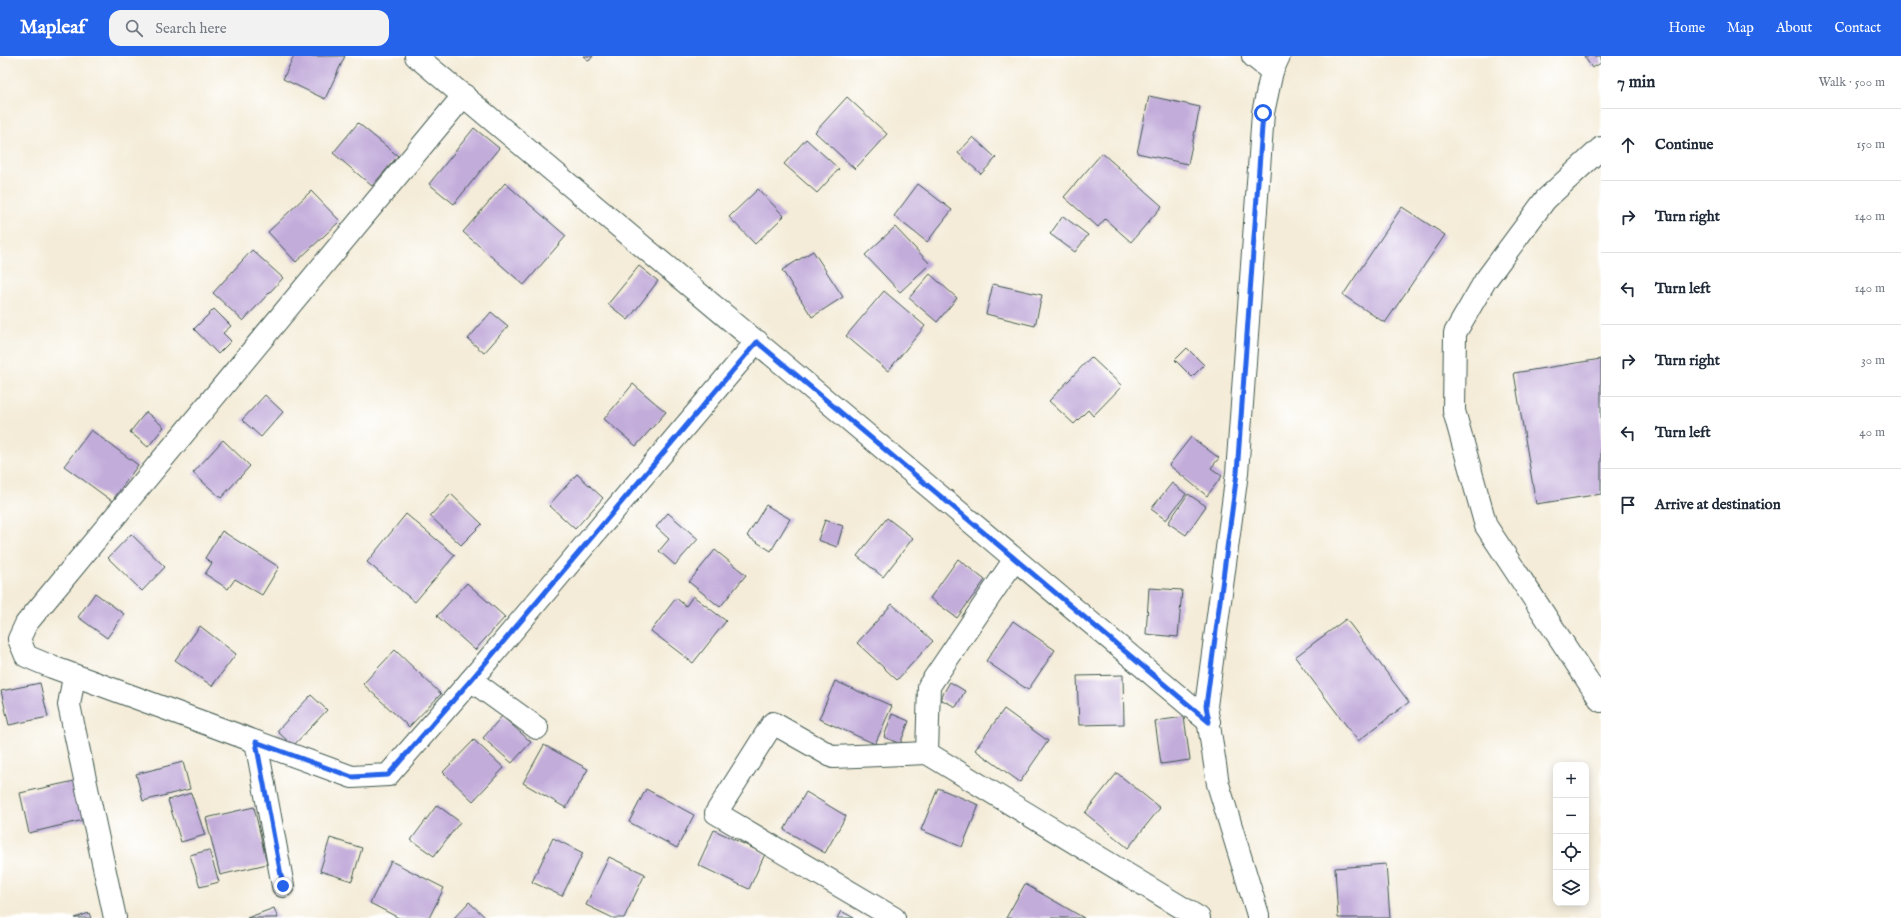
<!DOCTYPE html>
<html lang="en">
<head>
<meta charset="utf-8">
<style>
  :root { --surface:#fff; --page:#f2f2f3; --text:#1f2937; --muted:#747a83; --line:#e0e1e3; --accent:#2563eb }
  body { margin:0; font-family:"IM FELL English",serif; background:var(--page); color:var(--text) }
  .controls { position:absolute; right:12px; bottom:12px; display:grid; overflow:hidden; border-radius:8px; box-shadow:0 2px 10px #0003 }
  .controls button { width:36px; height:36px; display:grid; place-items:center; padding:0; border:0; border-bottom:1px solid var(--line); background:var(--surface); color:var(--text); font:20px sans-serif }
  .stop { position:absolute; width:12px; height:12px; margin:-9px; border:3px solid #2563eb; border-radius:50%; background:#fff }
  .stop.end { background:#2563eb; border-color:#fff; box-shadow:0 1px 4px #0008 }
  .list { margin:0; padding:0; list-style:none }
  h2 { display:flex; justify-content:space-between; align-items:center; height:52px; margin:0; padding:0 16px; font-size:17px }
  h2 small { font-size:13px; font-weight:400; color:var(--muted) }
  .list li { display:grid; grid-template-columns:26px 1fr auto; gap:12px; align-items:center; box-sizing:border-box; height:72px; padding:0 16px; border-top:1px solid var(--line) }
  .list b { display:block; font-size:15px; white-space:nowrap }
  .list em { font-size:13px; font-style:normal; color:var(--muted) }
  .icon { flex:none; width:22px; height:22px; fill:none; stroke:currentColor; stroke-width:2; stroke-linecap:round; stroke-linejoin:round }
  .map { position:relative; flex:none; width:1601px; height:862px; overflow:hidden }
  header { display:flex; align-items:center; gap:24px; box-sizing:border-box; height:56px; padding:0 20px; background:var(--accent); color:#fff }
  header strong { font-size:19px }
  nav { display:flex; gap:22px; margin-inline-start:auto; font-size:14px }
  .search { width:280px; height:36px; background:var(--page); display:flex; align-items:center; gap:10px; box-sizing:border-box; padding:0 14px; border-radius:12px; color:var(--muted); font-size:15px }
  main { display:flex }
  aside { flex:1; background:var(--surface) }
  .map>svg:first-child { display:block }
  .building { fill:#c2acda }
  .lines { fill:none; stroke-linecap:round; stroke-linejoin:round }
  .minor-casing { stroke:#3f574d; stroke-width:24 }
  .minor { stroke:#fff; stroke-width:22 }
  .route { stroke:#2563eb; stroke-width:5 }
</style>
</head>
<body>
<header>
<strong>Mapleaf</strong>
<div class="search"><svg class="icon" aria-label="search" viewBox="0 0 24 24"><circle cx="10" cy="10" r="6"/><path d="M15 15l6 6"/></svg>Search here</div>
<nav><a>Home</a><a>Map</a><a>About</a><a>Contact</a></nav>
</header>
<main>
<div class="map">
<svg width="1601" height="862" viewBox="0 0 1601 862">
  <rect width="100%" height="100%" fill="#fff"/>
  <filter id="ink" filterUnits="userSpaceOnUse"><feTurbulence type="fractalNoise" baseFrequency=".025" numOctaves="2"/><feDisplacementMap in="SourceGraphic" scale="8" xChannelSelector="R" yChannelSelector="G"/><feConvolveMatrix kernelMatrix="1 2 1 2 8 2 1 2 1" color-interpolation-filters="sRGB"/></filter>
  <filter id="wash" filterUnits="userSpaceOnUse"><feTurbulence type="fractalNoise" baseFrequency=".012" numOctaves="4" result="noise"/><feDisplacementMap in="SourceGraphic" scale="16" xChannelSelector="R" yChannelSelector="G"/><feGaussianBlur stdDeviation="0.9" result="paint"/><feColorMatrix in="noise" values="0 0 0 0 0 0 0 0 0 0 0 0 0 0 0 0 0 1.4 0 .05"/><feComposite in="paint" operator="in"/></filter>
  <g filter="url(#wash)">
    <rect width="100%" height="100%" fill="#f4ecd8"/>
    <g id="blocks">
      <!-- building -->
      <g class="building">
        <path d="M294 0H345L325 43 283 23Z"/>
        <path d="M583 0H593L589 5Z"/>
        <path d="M1584 0H1601V7L1592 12Z"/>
        <path d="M1149 40 1200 51 1188 108 1137 97Z"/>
        <path d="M847 41 887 78 855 113 815 76Z"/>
        <path d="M358 67 398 100 372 130 333 97Z"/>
        <path d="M474 72 499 92 454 148 429 128Z"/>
        <path d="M973 81 996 102 981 118 958 97Z"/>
        <path d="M806 83 839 113 817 137 784 108Z"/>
        <path d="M1102 97 1162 150 1131 186 1105 163 1098 171 1064 141Z"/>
        <path d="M505 127 566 180 524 229 463 176Z"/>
        <path d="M918 128 952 154 927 186 894 160Z"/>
        <path d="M758 133 784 160 755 188 729 161Z"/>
        <path d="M311 135 340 165 296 206 268 176Z"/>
        <path d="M1402 151 1445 179 1385 267 1343 239Z"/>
        <path d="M1063 160 1088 179 1075 196 1050 178Z"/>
        <path d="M895 171 930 208 900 236 865 199Z"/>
        <path d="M252 194 283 222 243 265 213 237Z"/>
        <path d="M813 195 843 241 812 261 782 214Z"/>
        <path d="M639 210 658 225 628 264 608 248Z"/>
        <path d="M930 218 957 242 937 266 909 242Z"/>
        <path d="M993 228 1042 239 1035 270 986 258Z"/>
        <path d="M884 235 925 270 888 315 846 280Z"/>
        <path d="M214 253 231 270 223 277 231 285 218 298 194 273Z"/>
        <path d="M491 256 508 270 484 297 468 283Z"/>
        <path d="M1187 292 1204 309 1192 321 1175 304Z"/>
        <path d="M1091 301 1122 330 1093 360 1088 354 1074 368 1049 345Z"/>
        <path d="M1601 303V438L1536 448 1514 317Z"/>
        <path d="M633 328 666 356 636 390 604 363Z"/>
        <path d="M265 339 283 356 261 381 242 364Z"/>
        <path d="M146 356 164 371 148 391 130 376Z"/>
        <path d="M91 374 138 409 112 445 64 410Z"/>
        <path d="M1191 381 1219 402 1211 412 1222 420 1207 440 1169 409Z"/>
        <path d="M223 384 250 410 221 442 193 417Z"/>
        <path d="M577 418 603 442 575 473 549 449Z"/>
        <path d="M1172 427 1186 438 1166 464 1151 453Z"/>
        <path d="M451 438 482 468 461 489 430 460Z"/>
        <path d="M1188 438 1206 450 1186 479 1168 467Z"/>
        <path d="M766 449 790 463 771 495 747 480Z"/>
        <path d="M668 457 698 483 675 509 659 495 669 483 656 471Z"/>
        <path d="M406 458 455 499 415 546 367 506Z"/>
        <path d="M887 462 913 482 883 521 857 500Z"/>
        <path d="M825 464 843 470 837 491 818 484Z"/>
        <path d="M222 475 279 511 262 539 235 523 228 533 205 518 212 507 205 502Z"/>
        <path d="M131 478 165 511 142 535 108 502Z"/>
        <path d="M715 494 746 519 720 551 689 526Z"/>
        <path d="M958 503 985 524 957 562 930 542Z"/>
        <path d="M467 527 505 561 475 594 437 560Z"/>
        <path d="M1149 532 1182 534 1178 581 1146 578Z"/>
        <path d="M95 537 124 558 107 582 78 561Z"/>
        <path d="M693 540 726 565 693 607 651 575 676 542 686 550Z"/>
        <path d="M892 548 933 585 897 624 857 587Z"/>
        <path d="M1346 563 1409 646 1358 685 1295 601Z"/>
        <path d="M1013 565 1055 594 1028 634 986 605Z"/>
        <path d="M200 570 236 598 212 630 175 604Z"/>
        <path d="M395 594 441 638 409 671 363 628Z"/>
        <path d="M1123 619 1124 668 1079 669 1077 620Z"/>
        <path d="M835 625 892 650 875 688 819 663Z"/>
        <path d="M950 626 965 635 956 651 940 643Z"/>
        <path d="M40 627 48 661 9 669 1 635Z"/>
        <path d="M311 639 327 654 293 690 277 675Z"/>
        <path d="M1004 653 1048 685 1020 726 975 694Z"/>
        <path d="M892 658 909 665 900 688 884 681Z"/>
        <path d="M502 660 531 686 512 707 483 682Z"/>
        <path d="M1184 661 1190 704 1161 708 1155 665Z"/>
        <path d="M474 684 504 712 473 745 443 716Z"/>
        <path d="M544 689 588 713 566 752 523 727Z"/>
        <path d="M183 706 190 733 143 745 136 718Z"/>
        <path d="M1117 717 1160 752 1128 792 1085 757Z"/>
        <path d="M79 724 88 763 29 777 20 737Z"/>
        <path d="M938 732 979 749 962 791 921 774Z"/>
        <path d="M646 733 694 759 677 792 629 766Z"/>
        <path d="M806 736 846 760 825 797 784 774Z"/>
        <path d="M191 737 205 779 181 786 168 744Z"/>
        <path d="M437 749 460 766 434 800 411 784Z"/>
        <path d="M254 751 267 808 220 819 206 762Z"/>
        <path d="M714 774 765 798 749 833 698 809Z"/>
        <path d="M330 782 362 792 352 825 320 815Z"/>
        <path d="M553 782 583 797 562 840 532 826Z"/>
        <path d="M209 794 219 826 200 831 190 799Z"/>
        <path d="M609 801 645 818 624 862H613L586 849Z"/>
        <path d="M391 805 444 832 429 862H399L370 847Z"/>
        <path d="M1386 808 1390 862H1338L1335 812Z"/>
        <path d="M1025 828 1084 862H1006Z"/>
        <path d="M469 846 486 862H454Z"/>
        <path d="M274 852 278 862H247Z"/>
        <path d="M841 855 854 862H837Z"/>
        <path d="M89 857 91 862H75Z"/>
      </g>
    </g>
  </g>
  <g filter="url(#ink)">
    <use href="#blocks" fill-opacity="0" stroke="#3f574d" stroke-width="1"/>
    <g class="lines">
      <defs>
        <g id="minor">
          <path d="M416 0 1209 666"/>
          <path d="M1253 0 1272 15"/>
          <path d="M464 39 26 568 19 583 26 600 52 611 352 721 388 719 471 624 757 285"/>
          <path d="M1601 92 1545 144 1485 225 1455 277 1454 355 1486 470 1601 645"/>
          <path d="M74 620 69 649 115 862"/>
          <path d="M471 624 537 672"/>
          <path d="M256 686 283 830"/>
          <path d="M927 697 929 630 1015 503"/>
          <path d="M894 862 716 757 773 667 833 701 927 697 1199 862"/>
          <path d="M1258 862V859L1218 728 1206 650 1237 417 1263 57 1272 15 1279 0"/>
        </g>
      </defs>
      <!-- minor casing -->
      <use href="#minor" class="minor-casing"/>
      <!-- minor -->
      <use href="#minor" class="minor"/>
    </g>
  </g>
  <g class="lines" filter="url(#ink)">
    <!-- route -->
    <path class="route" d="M283 830 256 686 352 721 388 719 471 624 757 286 1209 666 1206 650 1237 417 1263 57"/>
  </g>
</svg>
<div class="controls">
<button>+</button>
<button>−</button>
<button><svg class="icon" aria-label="locate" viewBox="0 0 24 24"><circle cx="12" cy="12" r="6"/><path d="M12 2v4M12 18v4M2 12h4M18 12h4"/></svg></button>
<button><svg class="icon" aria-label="layers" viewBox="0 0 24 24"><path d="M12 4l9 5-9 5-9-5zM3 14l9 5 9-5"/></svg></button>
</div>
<div class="stop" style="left:1263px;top:57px"></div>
<div class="stop end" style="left:283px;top:830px"></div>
</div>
<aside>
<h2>7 min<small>Walk · 500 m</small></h2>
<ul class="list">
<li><svg class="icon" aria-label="ahead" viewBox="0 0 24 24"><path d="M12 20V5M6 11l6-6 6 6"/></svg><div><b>Continue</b></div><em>150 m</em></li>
<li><svg class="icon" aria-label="right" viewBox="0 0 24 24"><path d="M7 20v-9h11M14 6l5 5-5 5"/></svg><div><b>Turn right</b></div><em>140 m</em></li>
<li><svg class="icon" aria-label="left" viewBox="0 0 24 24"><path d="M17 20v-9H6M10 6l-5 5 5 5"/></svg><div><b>Turn left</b></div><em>140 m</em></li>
<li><svg class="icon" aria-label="right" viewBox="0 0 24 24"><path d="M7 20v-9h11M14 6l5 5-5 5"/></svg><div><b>Turn right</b></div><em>30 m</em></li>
<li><svg class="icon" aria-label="left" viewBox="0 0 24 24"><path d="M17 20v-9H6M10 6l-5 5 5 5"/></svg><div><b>Turn left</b></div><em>40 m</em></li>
<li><svg class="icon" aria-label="arrive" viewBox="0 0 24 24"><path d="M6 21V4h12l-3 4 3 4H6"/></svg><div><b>Arrive at destination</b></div></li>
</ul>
</aside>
</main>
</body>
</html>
